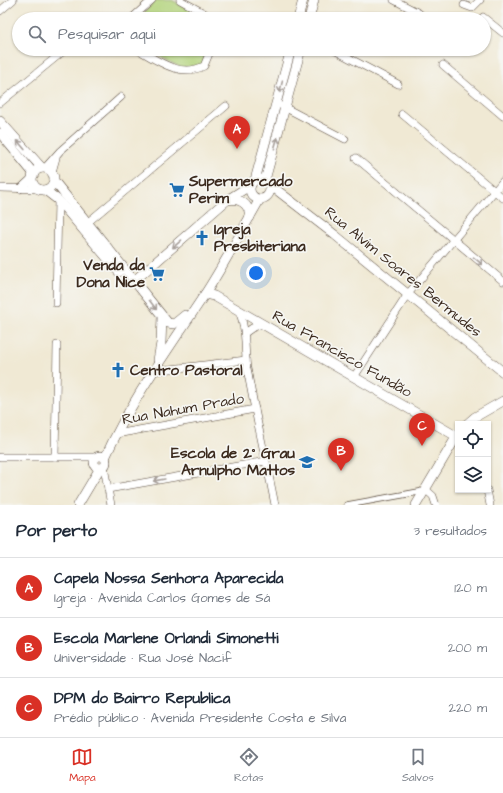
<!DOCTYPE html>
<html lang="pt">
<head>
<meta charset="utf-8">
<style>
  :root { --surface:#fff; --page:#f6f6f7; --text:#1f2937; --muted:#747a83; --line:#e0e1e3; --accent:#d93025 }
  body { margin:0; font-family:"Architects Daughter",sans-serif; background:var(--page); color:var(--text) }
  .controls { position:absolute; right:12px; bottom:12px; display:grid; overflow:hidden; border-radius:0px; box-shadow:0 1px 3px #0004 }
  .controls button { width:36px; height:36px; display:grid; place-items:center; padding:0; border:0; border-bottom:1px solid var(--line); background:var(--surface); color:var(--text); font:20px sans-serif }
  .you { position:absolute; left:256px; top:273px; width:14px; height:14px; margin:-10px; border:3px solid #fff; border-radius:50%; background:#1a73e8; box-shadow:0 0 0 6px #1a73e833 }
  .badge { display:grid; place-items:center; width:26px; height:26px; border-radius:50%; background:var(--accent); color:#fff; font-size:13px; font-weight:700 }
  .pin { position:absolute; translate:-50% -33px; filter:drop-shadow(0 1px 2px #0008) }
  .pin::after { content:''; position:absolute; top:21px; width:14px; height:12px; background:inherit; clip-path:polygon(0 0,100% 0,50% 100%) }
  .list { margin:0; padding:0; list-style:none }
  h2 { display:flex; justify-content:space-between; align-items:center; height:52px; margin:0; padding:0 16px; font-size:17px }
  h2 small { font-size:13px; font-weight:400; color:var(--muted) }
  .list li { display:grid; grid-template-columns:26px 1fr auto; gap:12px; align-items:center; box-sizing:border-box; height:60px; padding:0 16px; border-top:1px solid var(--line) }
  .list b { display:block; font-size:15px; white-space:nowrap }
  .list p { margin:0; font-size:13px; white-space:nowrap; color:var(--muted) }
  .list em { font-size:13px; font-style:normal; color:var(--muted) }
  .icon { flex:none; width:22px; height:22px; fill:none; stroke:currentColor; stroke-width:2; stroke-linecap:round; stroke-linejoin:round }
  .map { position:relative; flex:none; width:503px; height:505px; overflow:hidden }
  .search { position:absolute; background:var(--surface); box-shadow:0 1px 3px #0004; left:12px; right:12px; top:12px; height:44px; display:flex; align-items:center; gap:10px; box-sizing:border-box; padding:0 14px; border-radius:22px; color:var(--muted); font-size:15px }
  .sheet { height:232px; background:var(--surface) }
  nav { display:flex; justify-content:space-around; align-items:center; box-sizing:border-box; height:56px; border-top:1px solid var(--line); background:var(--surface); font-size:11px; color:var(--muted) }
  nav a { display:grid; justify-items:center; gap:2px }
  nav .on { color:var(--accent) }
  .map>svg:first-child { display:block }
  .green { fill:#b2d37b; stroke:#767e4c }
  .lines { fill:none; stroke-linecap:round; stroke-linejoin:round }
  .pedestrian-casing { stroke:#564739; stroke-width:7 }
  .minor-casing { stroke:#564739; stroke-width:8 }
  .tertiary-casing { stroke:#564739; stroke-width:10 }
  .pedestrian { stroke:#fff; stroke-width:5.5 }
  .minor { stroke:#fff; stroke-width:7 }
  .tertiary { stroke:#fff; stroke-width:9 }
  .oneway { stroke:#a79f9a }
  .labels { text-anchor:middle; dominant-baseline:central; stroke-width:3.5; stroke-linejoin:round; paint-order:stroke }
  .poi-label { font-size:15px; font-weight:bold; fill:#3b2a1e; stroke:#f6f6f2; text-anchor:start }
  .street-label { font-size:15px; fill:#3b2a1e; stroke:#f6f6f2 }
</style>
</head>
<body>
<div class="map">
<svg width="503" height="505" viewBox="0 0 503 505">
  <rect width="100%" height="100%" fill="#f6f6f2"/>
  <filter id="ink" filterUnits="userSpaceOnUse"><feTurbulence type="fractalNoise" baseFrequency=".025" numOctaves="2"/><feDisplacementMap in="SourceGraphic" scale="8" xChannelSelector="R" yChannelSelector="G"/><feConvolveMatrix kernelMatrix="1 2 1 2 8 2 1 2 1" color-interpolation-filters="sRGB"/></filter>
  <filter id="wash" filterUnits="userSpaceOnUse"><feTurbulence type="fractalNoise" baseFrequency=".012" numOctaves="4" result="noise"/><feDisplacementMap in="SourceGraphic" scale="16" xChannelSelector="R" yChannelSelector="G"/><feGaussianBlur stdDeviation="0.9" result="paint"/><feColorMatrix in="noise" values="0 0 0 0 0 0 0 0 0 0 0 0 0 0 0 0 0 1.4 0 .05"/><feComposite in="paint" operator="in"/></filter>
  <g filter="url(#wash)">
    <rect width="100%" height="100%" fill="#f0e9d4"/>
    <!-- green -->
    <g class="green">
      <path d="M155 0H172L209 19H134L138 13 142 15Z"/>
      <path d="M146 49H206L203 65 181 68Z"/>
    </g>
  </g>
  <g filter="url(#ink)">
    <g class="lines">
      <defs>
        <path id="pedestrian" d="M347 505 424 491"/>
        <g id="minor">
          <path d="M180 0 204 13 211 19"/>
          <path d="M394 0 419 13"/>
          <path d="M464 5 472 8 480 0"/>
          <path d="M0 11 13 0"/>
          <path d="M483 17 503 33"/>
          <path d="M131 19 152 0"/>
          <path d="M137 49C158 61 180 78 204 66L211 49"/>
          <path d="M332 49 398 84"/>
          <path d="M443 65 503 116"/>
          <path d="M0 103 66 49"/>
          <path d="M282 106 345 139"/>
          <path d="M402 114 503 198"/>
          <path d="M356 158 503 281"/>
          <path d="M45 168 60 151 121 97"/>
          <path d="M52 172 56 158"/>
          <path d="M0 188 39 189"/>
          <path d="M20 189 33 177"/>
          <path d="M87 223 226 106"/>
          <path d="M56 303 58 200"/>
          <path d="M239 311C247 330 244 348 247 368 255 414 266 459 275 505"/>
          <path d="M245 333 252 328 262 324"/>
          <path d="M154 371 246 360"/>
          <path d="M354 377 408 294 503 181"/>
          <path d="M116 434 255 409"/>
          <path d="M0 457H96"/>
          <path d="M55 457 57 345"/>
          <path d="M104 467 111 505"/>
          <path d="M108 489 266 461"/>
          <path d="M425 489 433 496 436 505"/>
          <path d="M487 490 490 505"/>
        </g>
        <g id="tertiary">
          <path d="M298 19 303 0"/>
          <path d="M309 19 314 0"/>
          <path d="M0 121 42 168"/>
          <path d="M0 133 34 174"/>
          <circle cx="43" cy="179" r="11"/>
          <circle cx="260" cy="189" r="10"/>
          <path d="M255 180 291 49"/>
          <path d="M265 180 301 49"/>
          <path d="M54 181 168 323 174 324 185 315"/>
          <path d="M269 184 335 235 503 372"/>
          <path d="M45 190 58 200 119 272"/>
          <path d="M227 200C240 198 249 203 250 217"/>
          <path d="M134 281 227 200 251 185"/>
          <path d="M205 294 214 296 456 436"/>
          <path d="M158 360 161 343 162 317"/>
          <path d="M467 424 475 417 503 401"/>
          <circle cx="100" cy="462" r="6"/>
          <path d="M105 458C131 400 170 347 205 294 225 263 242 230 260 199"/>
          <path d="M78 505 100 468"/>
          <path d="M416 505 458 434"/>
        </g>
      </defs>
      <!-- pedestrian casing -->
      <use href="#pedestrian" class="pedestrian-casing"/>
      <!-- minor casing -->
      <use href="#minor" class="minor-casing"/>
      <!-- tertiary casing -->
      <use href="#tertiary" class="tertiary-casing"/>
      <!-- pedestrian -->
      <use href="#pedestrian" class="pedestrian"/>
      <!-- minor -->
      <use href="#minor" class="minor"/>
      <!-- tertiary -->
      <use href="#tertiary" class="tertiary"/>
    </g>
    <!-- one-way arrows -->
    <defs><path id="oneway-shaft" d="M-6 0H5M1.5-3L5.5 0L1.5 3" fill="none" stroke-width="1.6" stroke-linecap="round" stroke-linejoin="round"/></defs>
    <g class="oneway">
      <use href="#oneway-shaft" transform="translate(281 87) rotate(104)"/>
      <use href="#oneway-shaft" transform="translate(276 143) rotate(-74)"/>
      <use href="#oneway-shaft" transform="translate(21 145) rotate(-130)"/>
      <use href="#oneway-shaft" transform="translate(177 244) rotate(139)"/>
      <use href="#oneway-shaft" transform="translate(478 261) rotate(40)"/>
      <use href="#oneway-shaft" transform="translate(153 305) rotate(53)"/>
      <use href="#oneway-shaft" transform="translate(159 480) rotate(170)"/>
    </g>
  </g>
  <!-- icons -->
  <defs>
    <symbol id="supermarket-bare" viewBox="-9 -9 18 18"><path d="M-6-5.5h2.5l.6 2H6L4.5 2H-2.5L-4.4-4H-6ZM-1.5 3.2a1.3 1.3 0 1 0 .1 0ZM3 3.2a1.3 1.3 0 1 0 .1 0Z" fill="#1f6fb2" stroke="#f6f6f2" stroke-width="2.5" paint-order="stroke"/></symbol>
    <symbol id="church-bare" viewBox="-9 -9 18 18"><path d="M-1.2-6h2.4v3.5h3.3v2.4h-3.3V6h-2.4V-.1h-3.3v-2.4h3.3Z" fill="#1f6fb2" stroke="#f6f6f2" stroke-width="2.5" paint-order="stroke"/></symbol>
    <symbol id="school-bare" viewBox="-9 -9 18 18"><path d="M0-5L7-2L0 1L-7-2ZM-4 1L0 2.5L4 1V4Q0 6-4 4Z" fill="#1f6fb2" stroke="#f6f6f2" stroke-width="2.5" paint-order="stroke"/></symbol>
  </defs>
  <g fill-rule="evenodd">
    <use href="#supermarket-bare" x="166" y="179" width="22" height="22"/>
    <use href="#church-bare" x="191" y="227" width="22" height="22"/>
    <use href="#supermarket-bare" x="146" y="263" width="22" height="22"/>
    <use href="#church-bare" x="107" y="359" width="22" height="22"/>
    <use href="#school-bare" x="296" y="451" width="22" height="22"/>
  </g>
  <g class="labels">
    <!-- poi labels -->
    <g class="poi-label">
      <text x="189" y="181">Supermercado<tspan x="189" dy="17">Perim</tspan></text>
      <text x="214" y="229">Igreja<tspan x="214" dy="17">Presbiteriana</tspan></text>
      <text x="145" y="265" text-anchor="end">Venda da<tspan x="145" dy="17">Dona Nice</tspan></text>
      <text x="130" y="370">Centro Pastoral</text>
      <text x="295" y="453" text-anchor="end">Escola de 2˚ Grau<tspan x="295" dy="17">Arnulpho Mattos</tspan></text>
    </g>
    <!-- street labels -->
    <g class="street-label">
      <text transform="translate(403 272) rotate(39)">Rua Alvim Soares Bermudes</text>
      <text transform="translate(342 354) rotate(30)">Rua Francisco Fundão</text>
      <text transform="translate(183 409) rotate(-10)">Rua Nahum Prado</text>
    </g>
  </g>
</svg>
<div class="controls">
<button><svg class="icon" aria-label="locate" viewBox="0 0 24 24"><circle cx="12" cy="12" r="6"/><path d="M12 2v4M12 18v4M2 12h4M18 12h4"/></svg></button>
<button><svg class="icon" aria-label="layers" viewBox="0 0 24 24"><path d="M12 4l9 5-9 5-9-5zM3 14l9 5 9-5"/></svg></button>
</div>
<div class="you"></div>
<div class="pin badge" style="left:237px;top:149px">A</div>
<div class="pin badge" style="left:341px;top:471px">B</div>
<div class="pin badge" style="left:422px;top:446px">C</div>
<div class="search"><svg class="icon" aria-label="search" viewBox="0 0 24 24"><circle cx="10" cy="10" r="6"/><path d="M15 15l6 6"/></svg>Pesquisar aqui</div>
</div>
<section class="sheet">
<h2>Por perto<small>3 resultados</small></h2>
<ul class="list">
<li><span class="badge">A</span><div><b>Capela Nossa Senhora Aparecida</b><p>Igreja · Avenida Carlos Gomes de Sá</p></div><em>120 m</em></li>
<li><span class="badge">B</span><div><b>Escola Marlene Orlandi Simonetti</b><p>Universidade · Rua José Nacif</p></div><em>200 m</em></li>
<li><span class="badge">C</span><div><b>DPM do Bairro Republica</b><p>Prédio público · Avenida Presidente Costa e Silva</p></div><em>220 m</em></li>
</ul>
</section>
<nav>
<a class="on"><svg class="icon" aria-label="map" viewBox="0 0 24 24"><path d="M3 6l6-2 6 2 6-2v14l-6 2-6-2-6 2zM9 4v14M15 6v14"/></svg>Mapa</a>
<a><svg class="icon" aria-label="directions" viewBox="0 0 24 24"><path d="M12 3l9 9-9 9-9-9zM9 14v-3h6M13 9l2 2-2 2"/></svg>Rotas</a>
<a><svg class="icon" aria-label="saved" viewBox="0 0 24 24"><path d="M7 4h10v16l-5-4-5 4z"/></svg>Salvos</a>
</nav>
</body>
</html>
